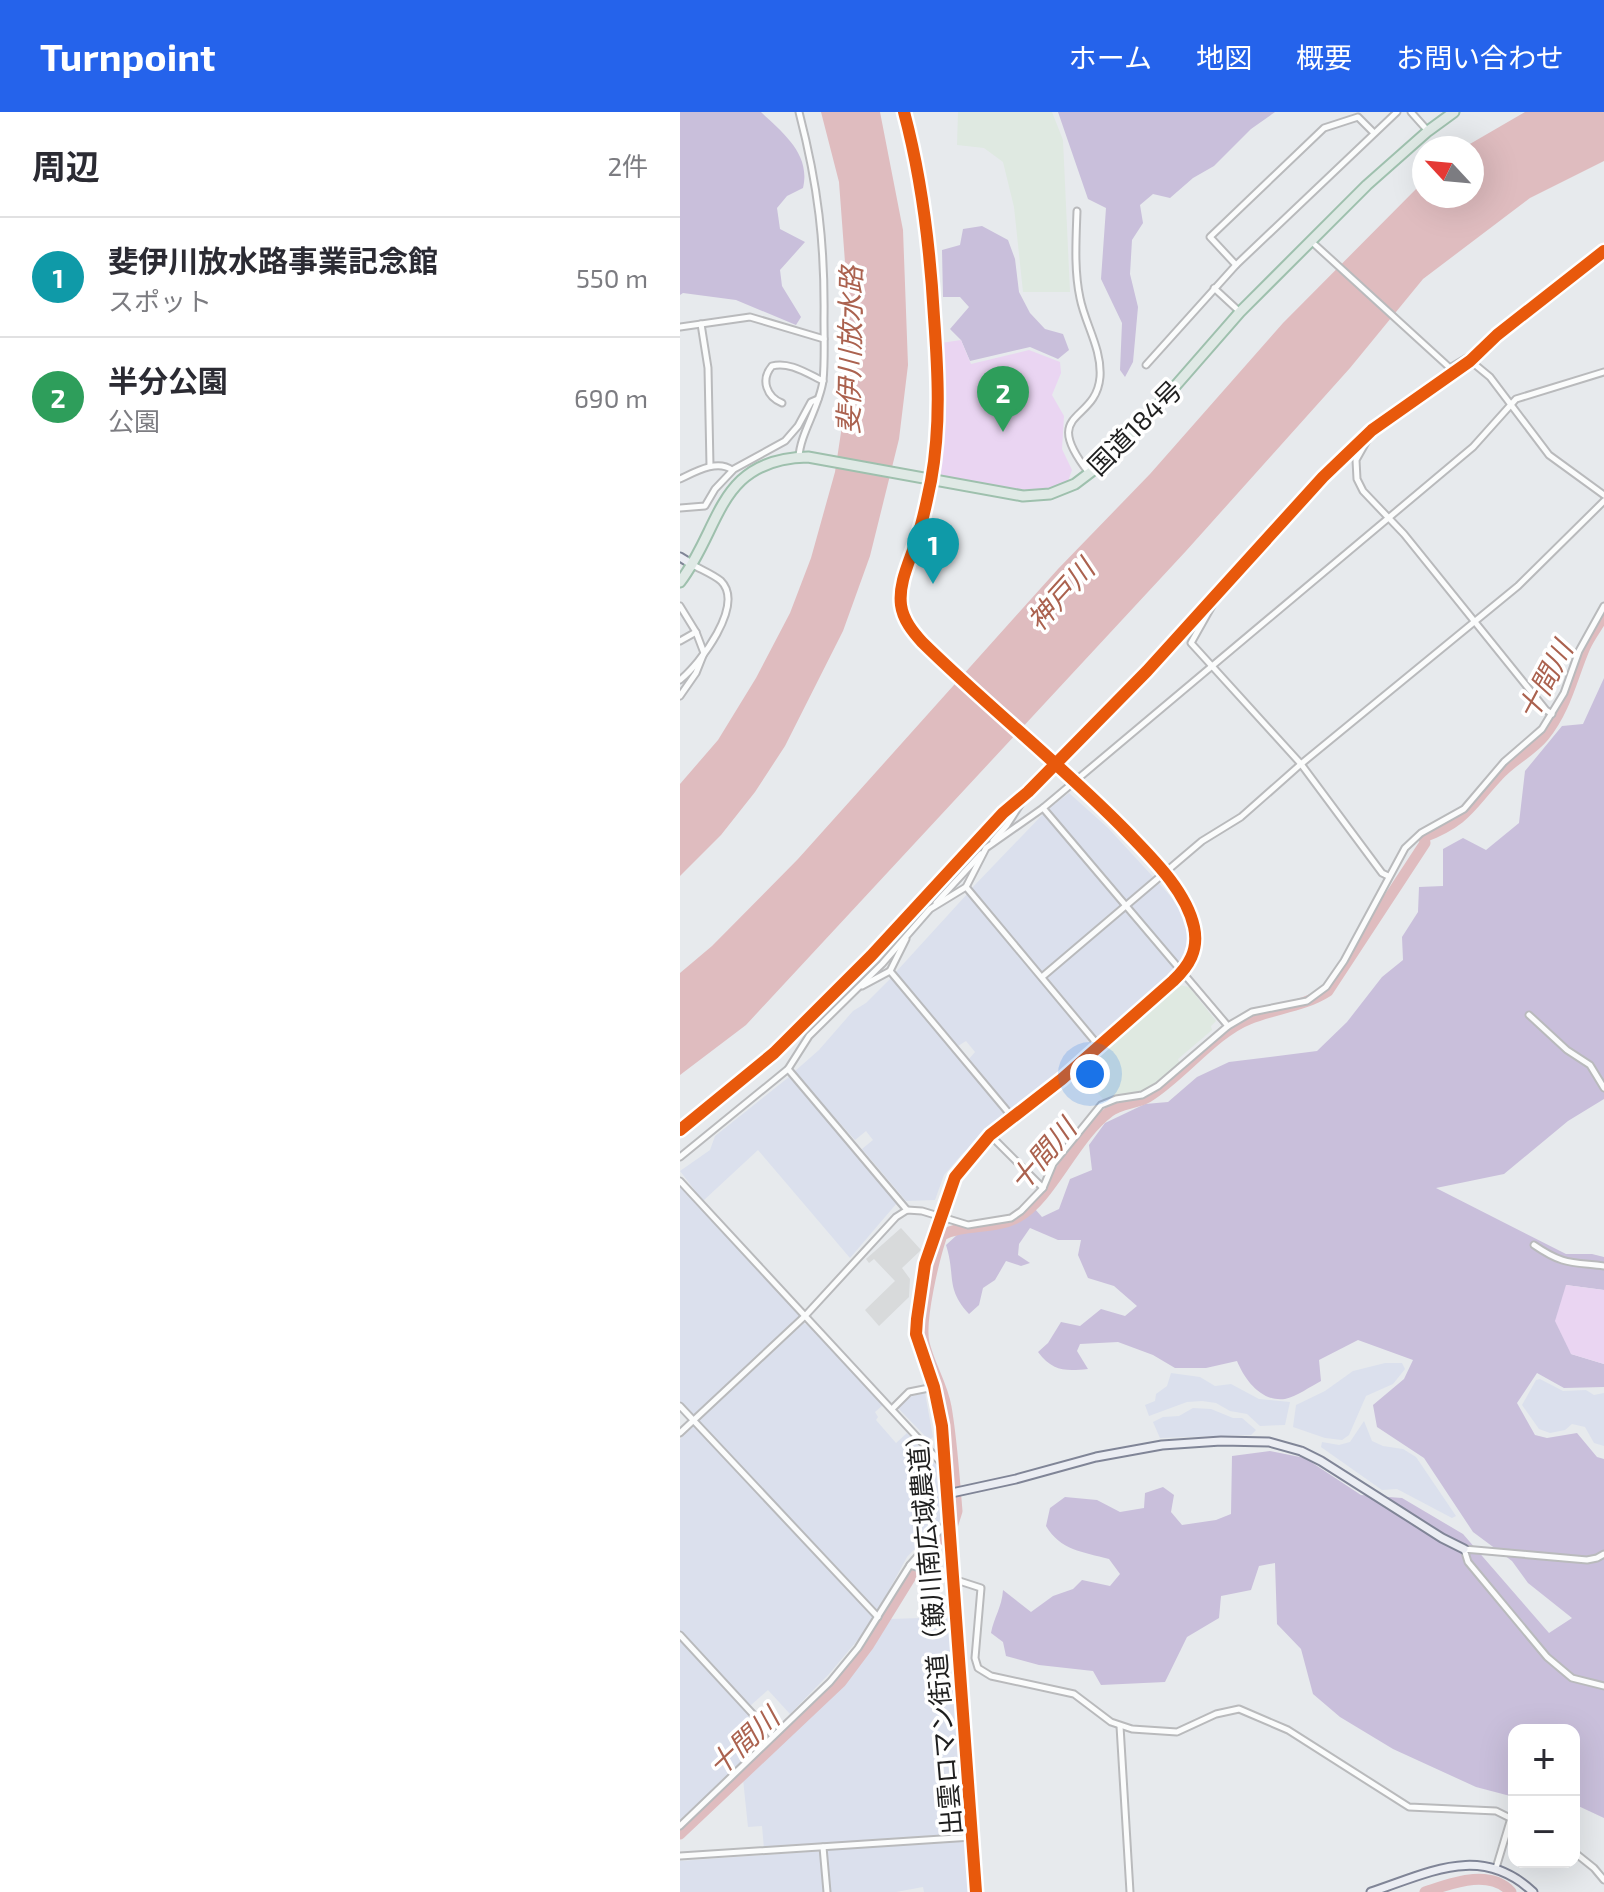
<!DOCTYPE html>
<html lang="ja">
<head>
<meta charset="utf-8">
<style>
  :root { --surface:#fff; --page:#f2f2f3; --text:#2b2b33; --muted:#7c7c81; --line:#e1e1e2; --accent:#2563eb }
  body { margin:0; font-family:"Exo 2","Noto Sans JP",sans-serif; background:var(--page); color:var(--text) }
  .controls { position:absolute; right:24px; bottom:24px; display:grid; overflow:hidden; border-radius:16px; box-shadow:0 8px 32px #0002 }
  .controls button { width:72px; height:72px; display:grid; place-items:center; padding:0; border:0; border-bottom:2px solid var(--line); background:var(--surface); color:var(--text); font:40px sans-serif }
  .compass { position:absolute; left:732px; top:24px; width:72px; height:72px; border-radius:50%; background:var(--surface); box-shadow:0 8px 32px #0002; rotate:296deg }
  .you { position:absolute; left:410px; top:962px; width:28px; height:28px; margin:-20px; border:6px solid #fff; border-radius:50%; background:#1a73e8; box-shadow:0 0 0 12px #1a73e833 }
  .badge { display:grid; place-items:center; width:52px; height:52px; border-radius:50%; background:var(--accent); color:#fff; font-size:26px; font-weight:700 }
  .pin { position:absolute; translate:-50% -66px; filter:drop-shadow(0 2px 4px #0008) }
  .pin::after { content:''; position:absolute; top:42px; width:28px; height:24px; background:inherit; clip-path:polygon(0 0,100% 0,50% 100%) }
  .list { margin:0; padding:0; list-style:none }
  h2 { display:flex; justify-content:space-between; align-items:center; height:104px; margin:0; padding:0 32px; font-size:34px }
  h2 small { font-size:26px; font-weight:400; color:var(--muted) }
  .list li { display:grid; grid-template-columns:52px 1fr auto; gap:24px; align-items:center; box-sizing:border-box; height:120px; padding:0 32px; border-top:2px solid var(--line) }
  .list b { display:block; font-size:30px; white-space:nowrap }
  .list p { margin:0; font-size:26px; white-space:nowrap; color:var(--muted) }
  .list em { font-size:26px; font-style:normal; color:var(--muted) }
  .map { position:relative; flex:none; width:924px; height:1780px; overflow:hidden }
  header { display:flex; align-items:center; gap:48px; box-sizing:border-box; height:112px; padding:0 40px; background:var(--accent); color:#fff }
  header strong { font-size:38px }
  nav { display:flex; gap:44px; margin-inline-start:auto; font-size:28px }
  main { display:flex }
  aside { flex:1; background:var(--surface) }
  .map>svg:first-child { display:block }
  .industrial { fill:#dfe9e1 }
  .farmland { fill:#dbe0ed }
  .forest { fill:#c9bfdb }
  .park { fill:#ead5f2 }
  .parking { fill:#d8dadb }
  .water { fill:#dfbcbf }
  .lines { fill:none; stroke-linecap:round; stroke-linejoin:round }
  .river { stroke:#dfbcbf; stroke-width:11 }
  .street-casing { stroke:#b9babc; stroke-width:9 }
  .secondary-casing { stroke:#808597; stroke-width:11 }
  .highway-casing { stroke:#9ec0ad; stroke-width:13 }
  .street { stroke:#fbfcfc; stroke-width:5 }
  .secondary { stroke:#ebedf3; stroke-width:7 }
  .highway { stroke:#dfe9e5; stroke-width:9 }
  .cycleway-casing { stroke:#fff; stroke-width:17 }
  .cycleway { stroke:#e8590c; stroke-width:12 }
  .labels { text-anchor:middle; dominant-baseline:central; stroke-width:7; stroke-linejoin:round; paint-order:stroke }
  .street-label { font-size:26px; fill:#1f1f1f; stroke:#fff }
  .water-label { font-size:28px; font-style:italic; fill:#ab624f; stroke:#fff }
</style>
</head>
<body>
<header>
<strong>Turnpoint</strong>
<nav><a>ホーム</a><a>地図</a><a>概要</a><a>お問い合わせ</a></nav>
</header>
<main>
<aside>
<h2>周辺<small>2件</small></h2>
<ul class="list">
<li><span class="badge" style="background:#0f9aa8">1</span><div><b>斐伊川放水路事業記念館</b><p>スポット</p></div><em>550 m</em></li>
<li><span class="badge" style="background:#2e9e5b">2</span><div><b>半分公園</b><p>公園</p></div><em>690 m</em></li>
</ul>
</aside>
<div class="map">
<svg width="924" height="1780" viewBox="0 0 924 1780">
  <rect width="100%" height="100%" fill="#e7eaed"/>
  <!-- industrial -->
  <g class="industrial">
    <path d="M278 0H372L383 28 390 180H343L334 95 323 50 304 36 277 33Z"/>
    <path d="M498 873 509 875 536 909 531 914 532 918 498 947 500 951 467 977 424 988 401 962Z"/>
  </g>
  <!-- farmland -->
  <g class="farmland">
    <path d="M389 681 428 716 475 767 446 791 367 698Z"/>
    <path d="M364 701 442 794 363 862 291 777Z"/>
    <path d="M478 770 497 792 507 809 510 824 499 854 449 795Z"/>
    <path d="M288 781 414 932 333 1000 289 947 295 940 286 929 278 934 215 861Z"/>
    <path d="M446 799 498 860 419 928 367 865Z"/>
    <path d="M211 866 327 1004 282 1042 264 1063 255 1088 226 1089 182 1037 193 1028 186 1019 175 1028 114 960 139 938 173 899 186 891Z"/>
    <path d="M109 965 217 1091 170 1146 78 1038 23 1089 0 1059 30 1038 35 1024Z"/>
    <path d="M0 1073 119 1202V1206L14 1304 0 1289Z"/>
    <path d="M124 1211 129 1214 203 1293 195 1300 198 1305 196 1308 216 1331 227 1321 259 1356 263 1402 255 1416 227 1445 197 1500 18 1309Z"/>
    <path d="M705 1251H722L725 1257 713 1272 686 1284 669 1323 662 1328 645 1326 613 1315 616 1293 645 1279 673 1259Z"/>
    <path d="M491 1261 520 1265 535 1274 551 1272 579 1287 610 1290 605 1313 580 1314 567 1302 550 1299 536 1291 522 1289 507 1290 469 1304 465 1293 475 1289 476 1282 487 1274Z"/>
    <path d="M860 1267 883 1279 906 1278 914 1283 924 1281V1334L914 1331 905 1315 892 1312 885 1318 870 1321 859 1317 842 1293 856 1268Z"/>
    <path d="M245 1281 253 1325 249 1328 218 1296 229 1285Z"/>
    <path d="M513 1296 531 1297 553 1306H562L576 1318 571 1323 480 1326 473 1310 483 1305 499 1304Z"/>
    <path d="M684 1309 692 1329 703 1334 723 1337 736 1345 776 1404 772 1406 717 1377 702 1378 641 1335 642 1330 659 1333 670 1330Z"/>
    <path d="M15 1313 193 1505 181 1524 149 1562 110 1602 88 1578 70 1594 0 1519V1327Z"/>
    <path d="M274 1505 288 1721 84 1737 82 1714 68 1715 63 1667 164 1574 209 1507Z"/>
    <path d="M0 1528 88 1623 0 1710Z"/>
    <path d="M287 1728 291 1780H244L243 1775 216 1780H149L146 1737Z"/>
    <path d="M141 1739 145 1780H0V1749Z"/>
  </g>
  <!-- forest -->
  <g class="forest">
    <path d="M0 0H81C103 21 131 42 123 76L107 84 97 96 100 117 125 130 100 158 102 174 121 205 116 213 56 188 3 181 0 183Z"/>
    <path d="M378 0H595L571 17 534 54 513 66 490 86 473 82 460 93 463 111 452 128 450 162 458 195 453 250 445 265 440 258 442 211 421 167 426 96 408 87Z"/>
    <path d="M302 114 328 128 335 147 339 180 350 201 365 217 383 222 389 238 378 247 350 235 290 249 281 228 270 217 289 195 280 185H263L262 138 280 133 283 117Z"/>
    <path d="M924 566V987L888 1009 824 1062 756 1076 886 1142H912L924 1145V1178L886 1173 891 1242 924 1252V1275L884 1276 857 1261 837 1291 855 1323 867 1326 897 1321 917 1345 924 1347V1706L894 1692V1618H834V1685L796 1675 713 1637 660 1605 633 1582 621 1537 597 1512 595 1451 579 1454 571 1478 541 1484 539 1506 507 1525 485 1570 421 1573 413 1559 359 1553 326 1544 323 1530 311 1521C314 1505 322 1495 323 1478L351 1500 373 1484 393 1477 402 1468 430 1474 440 1462 429 1447C403 1440 380 1438 366 1414L370 1396 385 1385 417 1388 440 1400 464 1396 465 1381 483 1375 494 1383 491 1400 502 1413 536 1408 551 1402 552 1344 590 1339 625 1346 681 1383 722 1386 783 1422 869 1521 892 1506 848 1471 832 1449 793 1420 744 1346 697 1315 693 1293 724 1267 733 1248 678 1228 639 1248 641 1269C631 1274 616 1285 605 1287 581 1290 565 1268 557 1249L526 1256H495L473 1243 438 1230 400 1232 397 1239 408 1257C386 1259 373 1260 358 1240L368 1231 381 1210 400 1214 421 1197 445 1204 457 1194 434 1174 408 1166 398 1143 401 1128H378L350 1116 339 1132 338 1143 350 1151 341 1154 326 1149 315 1168 303 1176 299 1193 289 1202C265 1176 276 1164 266 1133L278 1122 334 1111 355 1097 362 1105 379 1097 390 1067 412 1058 409 1033 425 1011 465 992 488 990 517 965 549 950 637 939 667 910 702 865 723 848 722 825 738 800 739 775 763 774V737L783 726 806 738 839 711 845 659 882 614 903 612Z"/>
  </g>
  <!-- park -->
  <g class="park">
    <path d="M281 228 291 252 349 238 380 250 381 261 372 283 384 304 382 337 392 358 387 372 352 380 294 372 261 363 263 294 261 231Z"/>
    <path d="M886 1173 924 1178V1252L891 1242 875 1209Z"/>
  </g>
  <!-- parking -->
  <path class="parking" d="M221 1116 241 1138 222 1156 230 1167 229 1185 199 1214 185 1198 215 1169 194 1147 189 1151 186 1147Z"/>
  <!-- water -->
  <g class="water">
    <path d="M141 0H200L223 118 228 253 219 327 190 444 163 519 105 634 75 680 41 723 0 764V672L38 628 76 566 110 501 131 446 155 360 165 294 167 177 159 70Z"/>
    <path d="M845 0H924V49L850 86 743 167 670 256 506 439 66 913 0 963V861L32 834 118 747 378 457 470 362 603 211 744 69V84H792V36H783Z"/>
  </g>
  <g class="lines">
    <!-- river -->
    <g class="river">
      <path d="M0 1722 161 1570 188 1534 238 1453 272 1415 277 1399C274 1365 272 1329 266 1295 262 1272 249 1253 244 1231 239 1208 254 1146 262 1123 285 1111 315 1118 338 1105 371 1087 394 1026 429 1000 440 991 456 992 468 985 500 966 535 920 569 907 596 896 623 895 648 879L745 731 744 725C787 708 789 695 818 664 832 648 851 640 864 624 886 597 892 565 905 535 910 524 918 514 924 503"/>
      <path d="M745 1780C770 1772 809 1756 831 1780"/>
    </g>
    <defs>
      <g id="street">
        <path d="M119 0C138 73 145 132 144 207 144 228 145 249 143 269 139 296 120 322 119 345"/>
        <path d="M731 0 748 19"/>
        <path d="M397 99C396 128 394 158 400 186 405 212 422 237 420 265 416 312 359 297 409 361"/>
        <path d="M632 130 770 256 787 246 810 265 869 343 924 383"/>
        <path d="M556 153 530 125 644 16 678 5 694 21"/>
        <path d="M534 176 560 200"/>
        <path d="M21 212 28 256 30 354"/>
        <path d="M0 215 70 205 144 227"/>
        <path d="M466 253 556 153 717 0"/>
        <path d="M102 291C87 285 80 268 92 254 109 249 128 262 143 269"/>
        <path d="M690 323 676 348 677 367 683 379 724 422 866 598 872 602"/>
        <path d="M0 367C15 360 37 347 52 358"/>
        <path d="M0 396 25 394 35 377 54 357 105 329 118 314 131 290 138 287"/>
        <path d="M533 492 511 531 621 652 702 761 708 764"/>
        <path d="M0 494 16 520 24 541 16 561 0 584"/>
        <path d="M0 529 16 520"/>
        <path d="M0 568C20 552 65 493 41 469 34 463 22 458 13 453"/>
        <path d="M363 696 548 914"/>
        <path d="M313 729 327 713 345 685"/>
        <path d="M286 775 418 933"/>
        <path d="M256 791 301 742"/>
        <path d="M226 827 210 859 333 1006"/>
        <path d="M362 865 522 729 561 705 621 652 838 474 924 389"/>
        <path d="M182 874 210 859"/>
        <path d="M849 903 887 938 910 953 924 976"/>
        <path d="M108 957 227 1098"/>
        <path d="M0 1018 94 941 191 844 323 701 348 680 467 559 643 365 692 318 790 249 817 223 924 139"/>
        <path d="M310 1023 363 1076"/>
        <path d="M0 1045 108 957 129 924 202 852 250 797 286 775 306 736 363 696 793 335 836 287 924 260"/>
        <path d="M0 1069 263 1353"/>
        <path d="M854 1133C883 1153 891 1150 924 1154"/>
        <path d="M0 1294 198 1505"/>
        <path d="M212 1297 229 1280 254 1275"/>
        <path d="M0 1321 125 1204 216 1105 227 1098 242 1099 288 1113 331 1106 341 1099 363 1076 373 1052 421 993 436 987 462 983 478 974 548 914 572 900 627 889 646 875 664 849 725 736 741 721 784 697 824 650 862 617 884 581 899 539 924 494"/>
        <path d="M924 1442 917 1446 907 1448 784 1437 788 1450 867 1545 892 1566 924 1574"/>
        <path d="M230 1453 301 1476 295 1546 298 1556 311 1564 394 1582 431 1610 452 1617 497 1620 536 1602 559 1597 608 1618 729 1695 816 1699 834 1708"/>
        <path d="M0 1523 93 1624"/>
        <path d="M440 1614 450 1780"/>
        <path d="M0 1714 150 1570 178 1536 230 1453 268 1409"/>
        <path d="M143 1735 147 1780"/>
        <path d="M894 1740 914 1756 924 1768"/>
        <path d="M0 1744 292 1725"/>
        <path d="M816 1756 831 1706"/>
      </g>
      <g id="secondary">
        <path d="M224 0C242 67 250 135 254 205 258 260 261 314 251 369 247 387 244 405 238 423 232 445 218 469 221 493 223 508 233 520 242 530 309 596 383 654 448 721 473 747 506 779 514 815 519 838 509 854 493 869L382 967 310 1023 275 1065 245 1152 237 1207 236 1222 254 1275 262 1314 296 1780"/>
        <path d="M0 445 13 453"/>
        <path d="M267 1382 336 1367 416 1345 482 1333 541 1329 589 1330 621 1339 641 1349 762 1426 784 1437"/>
        <path d="M691 1780C749 1761 801 1731 853 1780"/>
      </g>
      <path id="highway" d="M0 470C42 415 37 347 128 345L343 384 370 382 395 372 424 350 484 287 560 200 687 73 748 19 774 0"/>
    </defs>
    <!-- street casing -->
    <use href="#street" class="street-casing"/>
    <!-- secondary casing -->
    <use href="#secondary" class="secondary-casing"/>
    <!-- highway casing -->
    <use href="#highway" class="highway-casing"/>
    <!-- street -->
    <use href="#street" class="street"/>
    <!-- secondary -->
    <use href="#secondary" class="secondary"/>
    <!-- highway -->
    <use href="#highway" class="highway"/>
    <defs>
      <g id="cycleway">
        <path d="M224 0C242 67 250 135 254 205 258 260 261 314 251 369 247 387 244 405 238 423 232 445 218 469 221 493 223 508 233 520 242 530 309 596 383 654 448 721 473 747 506 779 514 815 519 838 509 854 493 869L382 967 310 1023 275 1065 245 1152 237 1207 236 1222 254 1275 262 1314 296 1780"/>
        <path d="M0 1018 94 941 191 844 323 701 348 680 467 559 643 365 692 318 790 249 817 223 924 139"/>
      </g>
    </defs>
    <!-- cycleway casing -->
    <use href="#cycleway" class="cycleway-casing"/>
    <!-- cycleway -->
    <use href="#cycleway" class="cycleway"/>
  </g>
  <g class="labels">
    <!-- street labels -->
    <g class="street-label">
      <text transform="translate(454 315) rotate(-45)">国道184号</text>
      <text transform="translate(253 1516) rotate(-95)">出雲ロマン街道（簸川南広域農道）</text>
    </g>
    <!-- water labels -->
    <g class="water-label">
      <text transform="translate(169 238) rotate(-89)">斐伊川放水路</text>
      <text transform="translate(380 482) rotate(-48)">神戸川</text>
      <text transform="translate(864 568) rotate(-62)">十間川</text>
      <text transform="translate(362 1042) rotate(-49)">十間川</text>
      <text transform="translate(63 1629) rotate(-43)">十間川</text>
    </g>
  </g>
</svg>
<div class="controls">
<button>+</button>
<button>−</button>
</div>
<svg class="compass" viewBox="-18 -18 36 36"><path d="M0-13l5 13h-10z" fill="#e53935"/><path d="M0 13l5-13h-10z" fill="#7c7c81"/></svg>
<div class="you"></div>
<div class="pin badge" style="left:253px;top:472px;background:#0f9aa8">1</div>
<div class="pin badge" style="left:323px;top:320px;background:#2e9e5b">2</div>
</div>
</main>
</body>
</html>
